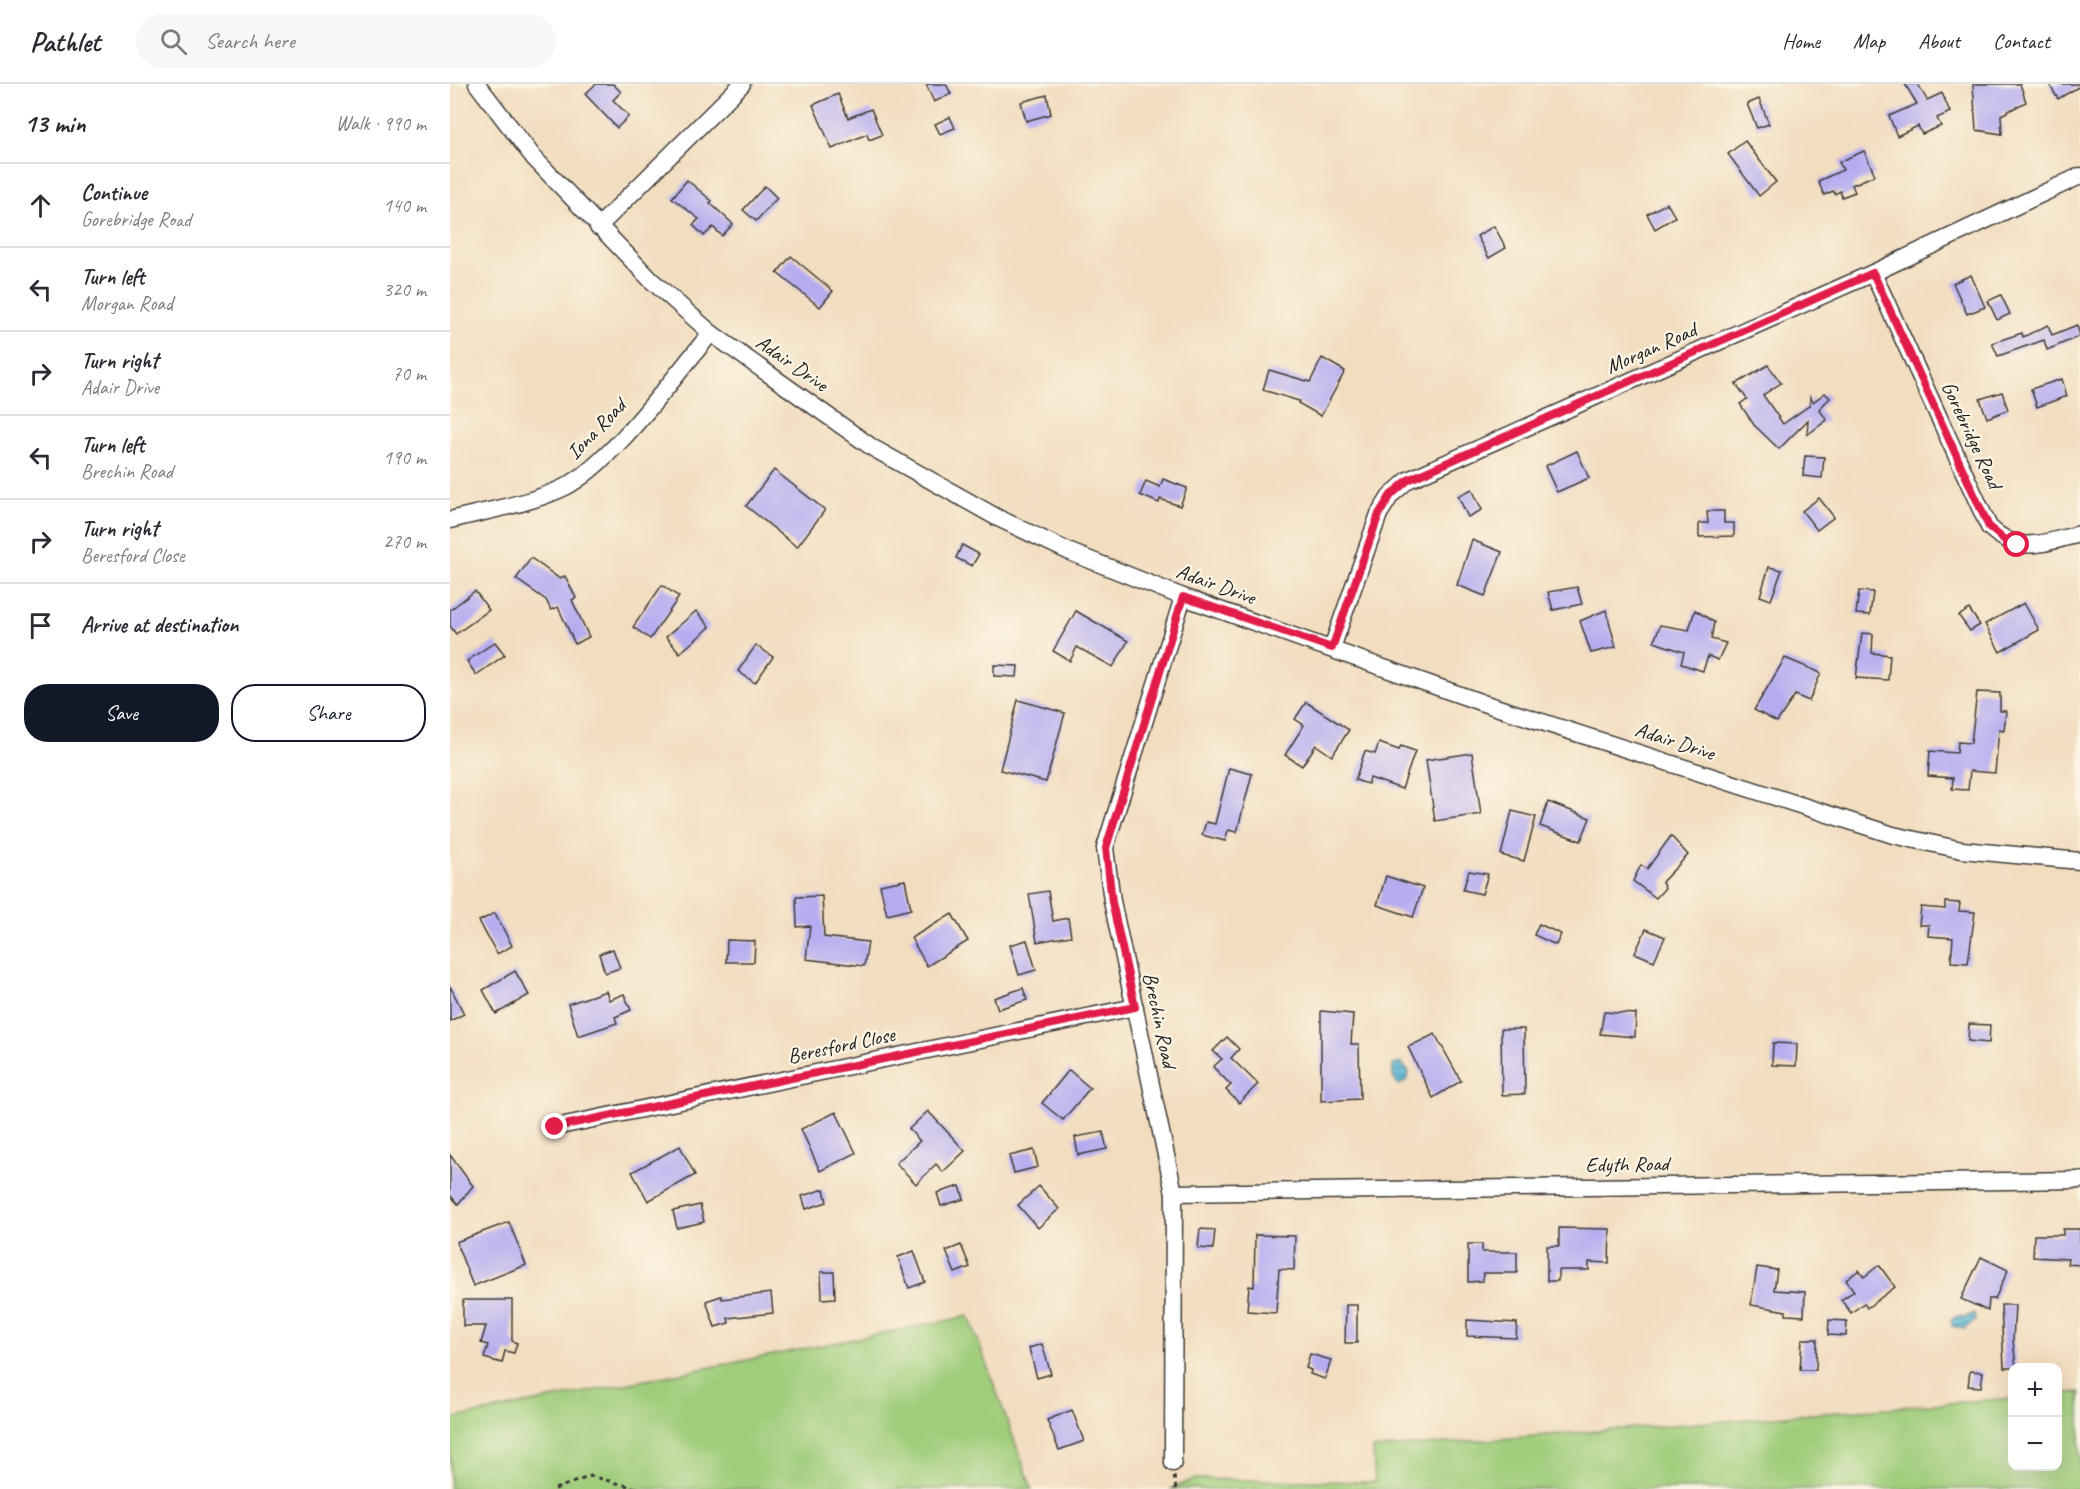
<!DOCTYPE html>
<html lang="en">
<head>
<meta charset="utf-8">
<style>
  :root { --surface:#fff; --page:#f7f7f7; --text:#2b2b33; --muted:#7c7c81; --line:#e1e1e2; --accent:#111827 }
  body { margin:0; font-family:Caveat,sans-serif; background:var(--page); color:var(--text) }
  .controls { position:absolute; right:18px; bottom:18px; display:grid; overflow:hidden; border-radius:12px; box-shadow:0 6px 24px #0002 }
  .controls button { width:54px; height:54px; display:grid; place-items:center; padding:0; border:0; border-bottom:2px solid var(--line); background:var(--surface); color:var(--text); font:30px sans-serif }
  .stop { position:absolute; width:18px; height:18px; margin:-14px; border:4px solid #e11d48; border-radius:50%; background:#fff }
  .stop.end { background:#e11d48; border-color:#fff; box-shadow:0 2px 6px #0008 }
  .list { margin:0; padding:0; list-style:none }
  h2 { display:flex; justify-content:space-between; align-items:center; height:78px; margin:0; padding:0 24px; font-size:26px }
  h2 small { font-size:20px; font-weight:400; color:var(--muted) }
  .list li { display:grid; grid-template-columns:39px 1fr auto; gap:18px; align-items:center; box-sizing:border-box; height:84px; padding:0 24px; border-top:2px solid var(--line) }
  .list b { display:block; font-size:22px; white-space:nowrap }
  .list p { margin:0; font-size:20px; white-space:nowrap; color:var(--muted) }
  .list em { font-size:20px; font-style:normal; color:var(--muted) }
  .actions { display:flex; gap:12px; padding:18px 24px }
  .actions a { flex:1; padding:14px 0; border:2px solid var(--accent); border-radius:24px; text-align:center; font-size:21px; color:var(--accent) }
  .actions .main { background:var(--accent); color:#fff }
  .icon { flex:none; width:33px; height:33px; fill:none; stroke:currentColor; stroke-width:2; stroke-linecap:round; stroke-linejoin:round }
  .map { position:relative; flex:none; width:1630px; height:1405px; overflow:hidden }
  header { display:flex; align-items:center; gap:36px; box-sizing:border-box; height:84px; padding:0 30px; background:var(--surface); border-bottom:2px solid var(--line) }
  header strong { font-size:28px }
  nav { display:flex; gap:33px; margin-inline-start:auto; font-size:21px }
  .search { width:420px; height:54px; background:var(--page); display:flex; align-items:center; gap:15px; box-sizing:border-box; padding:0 21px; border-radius:33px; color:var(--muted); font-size:22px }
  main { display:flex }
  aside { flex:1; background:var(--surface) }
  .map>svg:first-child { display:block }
  .green { fill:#a0cd7b; stroke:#5e744c; stroke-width:1.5 }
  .water { fill:url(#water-rules); stroke:#386878; stroke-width:1.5 }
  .building { fill:#b5acf0 }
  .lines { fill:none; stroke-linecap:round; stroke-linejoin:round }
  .minor-casing { stroke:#3c3934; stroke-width:19 }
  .path { stroke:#3c3934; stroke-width:3; stroke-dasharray:4.5 4.5; stroke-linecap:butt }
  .minor { stroke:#fff; stroke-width:16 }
  .route { stroke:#e11d48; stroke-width:8 }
  .labels { text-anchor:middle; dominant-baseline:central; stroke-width:4.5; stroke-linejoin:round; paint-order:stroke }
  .street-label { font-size:21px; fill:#1c1c1c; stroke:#fcf5e5 }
</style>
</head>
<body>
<header>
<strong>Pathlet</strong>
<div class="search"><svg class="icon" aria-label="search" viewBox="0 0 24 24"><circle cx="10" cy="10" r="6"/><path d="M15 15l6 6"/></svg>Search here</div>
<nav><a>Home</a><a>Map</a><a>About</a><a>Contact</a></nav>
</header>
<main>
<aside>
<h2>13 min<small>Walk · 990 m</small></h2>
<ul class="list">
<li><svg class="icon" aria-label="ahead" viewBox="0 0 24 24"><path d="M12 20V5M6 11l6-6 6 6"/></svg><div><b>Continue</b><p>Gorebridge Road</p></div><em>140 m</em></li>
<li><svg class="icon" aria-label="left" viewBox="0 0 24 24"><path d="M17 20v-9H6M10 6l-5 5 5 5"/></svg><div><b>Turn left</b><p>Morgan Road</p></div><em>320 m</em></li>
<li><svg class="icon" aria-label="right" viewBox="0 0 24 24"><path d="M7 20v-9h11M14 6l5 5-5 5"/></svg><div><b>Turn right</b><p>Adair Drive</p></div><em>70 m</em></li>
<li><svg class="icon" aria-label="left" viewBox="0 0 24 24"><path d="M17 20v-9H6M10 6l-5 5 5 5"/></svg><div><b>Turn left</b><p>Brechin Road</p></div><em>190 m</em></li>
<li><svg class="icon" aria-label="right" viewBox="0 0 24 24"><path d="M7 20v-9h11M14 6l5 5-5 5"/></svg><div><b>Turn right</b><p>Beresford Close</p></div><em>270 m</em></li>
<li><svg class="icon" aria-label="arrive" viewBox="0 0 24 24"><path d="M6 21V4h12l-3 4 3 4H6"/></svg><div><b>Arrive at destination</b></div></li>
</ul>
<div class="actions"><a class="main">Save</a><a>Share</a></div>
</aside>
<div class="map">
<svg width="1630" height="1405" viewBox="0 0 1630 1405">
  <defs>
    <pattern id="water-rules" width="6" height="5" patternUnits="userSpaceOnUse" patternTransform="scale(1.5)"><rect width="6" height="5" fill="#54b5d3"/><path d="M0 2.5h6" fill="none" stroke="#4592aa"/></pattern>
  </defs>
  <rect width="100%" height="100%" fill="#fcf5e5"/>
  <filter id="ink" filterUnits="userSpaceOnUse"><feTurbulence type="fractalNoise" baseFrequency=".0167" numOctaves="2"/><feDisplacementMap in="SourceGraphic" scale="12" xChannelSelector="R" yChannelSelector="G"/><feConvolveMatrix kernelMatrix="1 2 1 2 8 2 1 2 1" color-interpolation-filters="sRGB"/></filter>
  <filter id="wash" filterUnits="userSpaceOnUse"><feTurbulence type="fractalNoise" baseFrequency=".008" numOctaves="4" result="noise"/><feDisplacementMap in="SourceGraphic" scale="24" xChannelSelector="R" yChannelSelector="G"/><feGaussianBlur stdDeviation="1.35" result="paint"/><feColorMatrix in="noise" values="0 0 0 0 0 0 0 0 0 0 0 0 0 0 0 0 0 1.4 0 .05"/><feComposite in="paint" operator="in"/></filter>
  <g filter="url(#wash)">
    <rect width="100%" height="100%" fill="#f2ddbf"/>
    <!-- green -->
    <g class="green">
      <path d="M519 1232 582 1405H0V1335Z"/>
      <path d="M1630 1308V1405H720L745 1395 925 1398 923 1365 1562 1314V1382H1608V1310Z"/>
    </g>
    <!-- water -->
    <g class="water">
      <path d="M951 979 959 988 957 996 948 1001 943 993V981Z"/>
      <path d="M1524 1229 1525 1237 1514 1245 1502 1242 1501 1235 1508 1232 1516 1233Z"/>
    </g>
    <g id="blocks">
      <!-- building -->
      <g class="building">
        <path d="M146 0H163L171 8 163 16 179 32 167 44 135 10Z"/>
        <path d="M476 0H496L501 10 484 18Z"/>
        <path d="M1455 0H1468L1477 16 1492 9 1500 28 1487 34 1491 42 1472 50 1468 42 1447 52 1439 32 1467 20Z"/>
        <path d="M1523 0H1570L1576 18 1551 31 1552 50 1526 46Z"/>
        <path d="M1599 0H1630V2L1608 15Z"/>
        <path d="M388 10 398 34 421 25 432 51 419 56 417 50 382 65 363 21Z"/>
        <path d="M597 11 601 30 576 37 571 18Z"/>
        <path d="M1309 15 1319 40 1307 44 1297 20Z"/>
        <path d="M500 33 505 44 490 50 485 40Z"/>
        <path d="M1295 57 1326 98 1309 112 1278 70Z"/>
        <path d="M1414 67 1425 91 1402 101 1405 108 1392 113 1390 107 1385 110 1383 107 1374 111 1368 97 1393 86 1389 78Z"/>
        <path d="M237 96 262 117 260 119 283 140 272 152 263 143 254 152 243 141 249 135 222 114Z"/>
        <path d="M315 102 327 114 306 137 293 126Z"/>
        <path d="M1217 119 1225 133 1205 145 1197 130Z"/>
        <path d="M1044 142 1056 164 1039 174 1027 152Z"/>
        <path d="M341 172 383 207 370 223 327 189Z"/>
        <path d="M1521 191 1535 223 1517 230 1503 199Z"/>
        <path d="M1551 211 1560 230 1547 236 1538 217Z"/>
        <path d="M1598 241 1602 251 1627 241 1630 252 1597 266 1594 256 1548 272 1542 259 1572 249 1573 253Z"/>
        <path d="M872 274 895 287 871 332 848 319 849 317 813 306 819 286 860 298Z"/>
        <path d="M1318 281 1331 299 1313 311 1333 340 1360 321V313L1363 318 1375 309 1380 314 1369 325 1377 336 1357 351 1358 336 1329 365 1304 341 1290 320 1297 315 1286 300Z"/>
        <path d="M1612 295 1617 312 1587 323 1581 305Z"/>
        <path d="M1552 308 1558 326 1537 334 1530 315Z"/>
        <path d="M1127 367 1139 394 1107 408 1095 382Z"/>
        <path d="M1355 372 1374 373 1372 394 1353 392Z"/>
        <path d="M324 386 375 426 347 463 296 422Z"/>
        <path d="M713 395 737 404 730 422 710 415 709 419 690 411 696 397 710 403Z"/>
        <path d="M1022 405 1032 426 1018 433 1008 412Z"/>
        <path d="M1369 414 1384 433 1367 446 1352 427Z"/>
        <path d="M1257 427H1274V439H1284V452L1249 453V439H1258Z"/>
        <path d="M1022 456 1052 468 1035 512 1007 501Z"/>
        <path d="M512 461 529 470 522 482 506 474Z"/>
        <path d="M81 474 110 495 115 492 126 514 122 516 139 553 125 560 108 523 101 526 96 516 66 495Z"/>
        <path d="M1319 483 1332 486 1321 516 1310 512Z"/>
        <path d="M212 501 229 513 200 555 183 543Z"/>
        <path d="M1127 503 1132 520 1103 526 1098 508Z"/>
        <path d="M25 507 39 526 6 550 0 542V526Z"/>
        <path d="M1409 507 1423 508 1420 531 1406 530Z"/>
        <path d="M1574 519 1589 546 1550 568 1535 540Z"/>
        <path d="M1519 525 1530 541 1520 547 1509 532Z"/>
        <path d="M1156 526 1166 563 1141 569 1130 537Z"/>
        <path d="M1245 526 1264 538 1261 555 1276 559 1268 576 1258 572 1253 587 1231 580 1234 568 1204 558 1210 541 1239 546Z"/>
        <path d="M246 527 260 543 230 569 216 553Z"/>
        <path d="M626 527 678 557 663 583 627 563 620 577 603 567Z"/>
        <path d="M1412 549 1423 550 1422 569 1440 571 1438 596 1406 594Z"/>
        <path d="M45 558 55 571 26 591 17 577Z"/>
        <path d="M306 561 323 573 305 599 288 587Z"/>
        <path d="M1335 574 1371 589 1359 617 1345 611 1327 638 1304 626Z"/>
        <path d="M544 581 568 582 567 593 544 592Z"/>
        <path d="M1527 608 1550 609V627H1556L1554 646 1549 645 1545 689 1520 687 1518 706 1502 705 1503 694 1478 692 1480 667 1507 669 1508 658 1521 659Z"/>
        <path d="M568 616 615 629 596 698 550 686Z"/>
        <path d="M856 618 899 646 882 672 866 661 852 682 835 671 854 641 845 635Z"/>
        <path d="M929 659 949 666 951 662 965 667 952 705 920 694 918 700 905 696 915 667 925 670Z"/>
        <path d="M1022 669 1031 730 985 737 976 676Z"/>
        <path d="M779 684 802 690 787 748 778 746 775 757 752 751 756 738 765 740Z"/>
        <path d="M1098 718 1140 734 1131 757 1090 742Z"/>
        <path d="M1062 727 1086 733 1074 777 1051 771Z"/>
        <path d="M1221 752 1238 771 1212 798 1215 804 1206 814 1183 797 1191 781 1197 785Z"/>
        <path d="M1019 787 1038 790 1032 810 1013 806Z"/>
        <path d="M936 792 973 804 963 833 927 821Z"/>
        <path d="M455 796 461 825 437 831 430 801Z"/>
        <path d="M598 807 603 837 618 834 621 852 587 858 579 810Z"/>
        <path d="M372 812 374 853 418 858 414 882 356 875 360 842 347 843 346 813Z"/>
        <path d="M1495 818 1510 819 1509 827 1525 828 1518 879 1501 878 1503 854 1478 852 1479 841H1469L1471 823 1495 825Z"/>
        <path d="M45 829 62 862 47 870 29 837Z"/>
        <path d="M502 830 518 857 477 882 461 854Z"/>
        <path d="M1089 840 1111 850 1106 861 1084 851Z"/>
        <path d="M1196 845 1215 853 1204 877 1185 869Z"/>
        <path d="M277 856 305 857 304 878H276Z"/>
        <path d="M577 856 586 886 569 891 560 861Z"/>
        <path d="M163 865 170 884 155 889 149 870Z"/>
        <path d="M65 887 79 911 46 930 33 906Z"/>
        <path d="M0 902 14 930 0 937Z"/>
        <path d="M573 904 577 916 548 925 544 914Z"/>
        <path d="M156 907 159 916 174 910 181 926 165 933 167 939 128 952 118 920Z"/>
        <path d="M871 927 903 930 901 960H909L910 1015 871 1017Z"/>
        <path d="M1154 928 1186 930 1185 953 1150 950Z"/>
        <path d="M1519 940 1540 941 1539 959 1518 957Z"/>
        <path d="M1051 945H1074L1075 1010 1052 1011Z"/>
        <path d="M985 950 1011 997 983 1014 958 963Z"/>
        <path d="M777 953 789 965 781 974 808 1000 789 1019 776 1006 781 1001 763 983 772 975 763 967Z"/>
        <path d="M1323 959 1347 960 1346 982 1322 981Z"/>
        <path d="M619 986 640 1004 613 1036 592 1019Z"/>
        <path d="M478 1027 515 1067 493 1088 486 1080 466 1100 446 1079 470 1057 459 1045Z"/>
        <path d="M386 1028 406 1069 370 1087 351 1045Z"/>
        <path d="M653 1048 657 1065 628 1071 625 1053Z"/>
        <path d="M230 1062 245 1091 198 1117 182 1088Z"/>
        <path d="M584 1066 588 1083 564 1089 559 1072Z"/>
        <path d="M0 1071 23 1102 8 1120 0 1111Z"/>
        <path d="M510 1102 514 1115 491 1122 487 1109Z"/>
        <path d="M589 1102 609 1125 588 1144 568 1121Z"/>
        <path d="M374 1105 377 1118 356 1125 352 1112Z"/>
        <path d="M250 1121 254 1138 227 1144 223 1127Z"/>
        <path d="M59 1138 76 1181 23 1202 6 1158Z"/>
        <path d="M1109 1144 1160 1145 1159 1179 1139 1178V1186H1108V1197H1097V1162H1109Z"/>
        <path d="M750 1145 765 1146 763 1165 748 1164Z"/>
        <path d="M1613 1145H1630V1181L1617 1180 1618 1175 1583 1173 1584 1151H1613Z"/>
        <path d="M805 1151 845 1152 844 1186 829 1185 826 1229 797 1227 799 1202 804 1203Z"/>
        <path d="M1018 1160H1032V1168H1067V1189H1033V1197L1018 1198Z"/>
        <path d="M511 1161 520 1183 505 1189 496 1167Z"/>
        <path d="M464 1167 475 1198 459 1204 448 1173Z"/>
        <path d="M1531 1173 1558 1186 1545 1215H1539L1538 1227 1511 1215Z"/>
        <path d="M1429 1181 1445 1203 1417 1224 1414 1219 1401 1229 1391 1216 1404 1207 1396 1196 1409 1186 1414 1193Z"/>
        <path d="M1307 1183 1327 1186 1324 1206 1355 1208 1354 1232 1336 1231V1227L1301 1221Z"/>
        <path d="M371 1188H384L385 1214 372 1215Z"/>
        <path d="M321 1209 323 1229 278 1234 279 1239 265 1243 256 1217 271 1212 272 1215Z"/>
        <path d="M13 1216H62V1257L67 1259 64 1269 55 1267 52 1279 34 1274 38 1261 31 1259 36 1242H13Z"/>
        <path d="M896 1221H907V1259H895Z"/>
        <path d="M1551 1221H1565L1563 1256 1566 1284H1554Z"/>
        <path d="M1017 1236 1067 1239 1066 1254 1017 1252Z"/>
        <path d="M1379 1236 1397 1237 1396 1252 1378 1251Z"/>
        <path d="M1352 1255H1367L1366 1286H1350Z"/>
        <path d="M592 1260 601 1290 587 1294 579 1264Z"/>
        <path d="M860 1270 881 1276 875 1295 860 1290 861 1286 856 1284Z"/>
        <path d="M1520 1287 1533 1288 1531 1303 1518 1302Z"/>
        <path d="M622 1326 634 1357 609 1366 597 1336Z"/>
      </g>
    </g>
  </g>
  <g filter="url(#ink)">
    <use href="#blocks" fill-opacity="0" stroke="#3c3934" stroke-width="1.5"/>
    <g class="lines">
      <defs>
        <g id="minor">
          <path d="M27 0 84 74 201 196 261 249 423 364 548 434 620 468 733 513 1033 619 1443 751 1512 766 1630 777"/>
          <path d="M148 143 292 0"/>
          <path d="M1423 189 1539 443C1569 472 1595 458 1630 450"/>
          <path d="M0 436C38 426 80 420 115 403 162 379 225 291 261 249"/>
          <path d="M882 564 929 430 941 411 958 396 1423 189 1630 92"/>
          <path d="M105 1043 685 923"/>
          <path d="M724 1109 1630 1096"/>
          <path d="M723 1379 724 1109 662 817 655 764 733 513"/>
        </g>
      </defs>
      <!-- minor casing -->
      <use href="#minor" class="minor-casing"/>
      <!-- path -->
      <g class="path">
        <path d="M724 1392 726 1405"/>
        <path d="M105 1405 141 1392 189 1405"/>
      </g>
      <!-- minor -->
      <use href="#minor" class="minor"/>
    </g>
  </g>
  <g class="lines" filter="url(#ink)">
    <!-- route -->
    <path class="route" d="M105 1043 685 923 662 818 656 764 733 513 882 564 929 430 941 411 958 396 1423 189 1539 443 1557 458 1567 461"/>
  </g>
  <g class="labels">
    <!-- street labels -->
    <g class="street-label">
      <text transform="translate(1201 264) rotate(-24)">Morgan Road</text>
      <text transform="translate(342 279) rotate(35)">Adair Drive</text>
      <text transform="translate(146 345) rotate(-46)">Iona Road</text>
      <text transform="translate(1522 351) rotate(65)">Gorebridge Road</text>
      <text transform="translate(766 500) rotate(20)">Adair Drive</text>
      <text transform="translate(1225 657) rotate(18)">Adair Drive</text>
      <text transform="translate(710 936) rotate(78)">Brechin Road</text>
      <text transform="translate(391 961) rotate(-12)">Beresford Close</text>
      <text transform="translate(1177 1080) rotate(-1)">Edyth Road</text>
    </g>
  </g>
</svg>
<div class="controls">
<button>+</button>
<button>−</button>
</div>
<div class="stop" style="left:1567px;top:461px"></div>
<div class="stop end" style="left:105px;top:1043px"></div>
</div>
</main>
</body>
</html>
